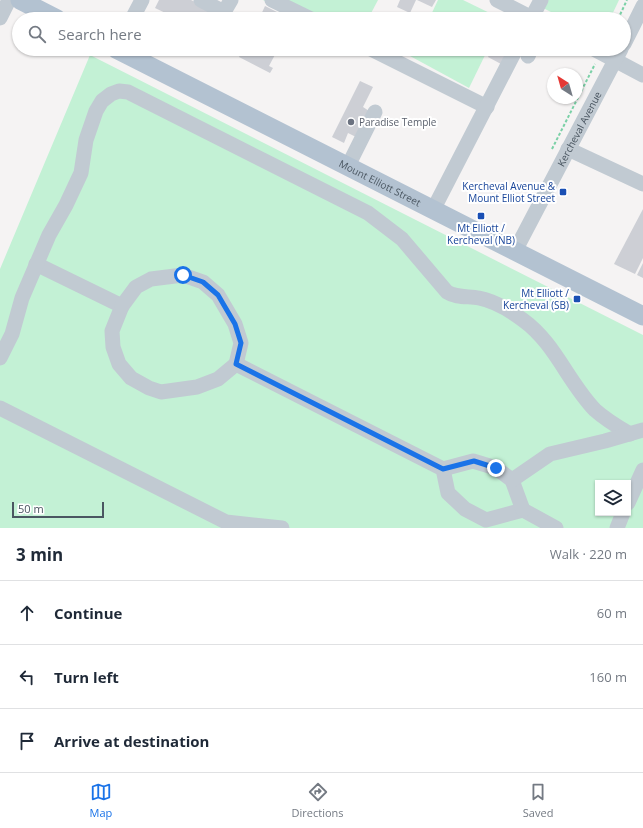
<!DOCTYPE html>
<html lang="en">
<head>
<meta charset="utf-8">
<style>
  :root { --surface:#fff; --page:#f6f6f7; --text:#1f2937; --muted:#747a83; --line:#e0e1e3; --accent:#1a73e8 }
  body { margin:0; font-family:"Open Sans",sans-serif; background:var(--page); color:var(--text) }
  .controls { position:absolute; right:12px; bottom:12px; display:grid; overflow:hidden; border-radius:0px; box-shadow:0 1px 3px #0004 }
  .controls button { width:36px; height:36px; display:grid; place-items:center; padding:0; border:0; border-bottom:1px solid var(--line); background:var(--surface); color:var(--text); font:20px sans-serif }
  .compass { position:absolute; left:547px; top:68px; width:36px; height:36px; border-radius:50%; background:var(--surface); box-shadow:0 1px 3px #0004; rotate:323deg }
  .scale { position:absolute; left:12px; bottom:10px; width:92px; box-sizing:border-box; padding-left:4px; border:2px solid #4a5661; border-top:0; font-size:11px; line-height:14px; white-space:nowrap; color:#4a5661; -webkit-text-stroke:3px #fff; paint-order:stroke }
  .stop { position:absolute; width:12px; height:12px; margin:-9px; border:3px solid #1a73e8; border-radius:50%; background:#fff }
  .stop.end { background:#1a73e8; border-color:#fff; box-shadow:0 1px 4px #0008 }
  .list { margin:0; padding:0; list-style:none }
  h2 { display:flex; justify-content:space-between; align-items:center; height:52px; margin:0; padding:0 16px; font-size:17px }
  h2 small { font-size:13px; font-weight:400; color:var(--muted) }
  .list li { display:grid; grid-template-columns:26px 1fr auto; gap:12px; align-items:center; box-sizing:border-box; height:64px; padding:0 16px; border-top:1px solid var(--line) }
  .list b { display:block; font-size:15px; white-space:nowrap }
  .list em { font-size:13px; font-style:normal; color:var(--muted) }
  .icon { flex:none; width:22px; height:22px; fill:none; stroke:currentColor; stroke-width:2; stroke-linecap:round; stroke-linejoin:round }
  .map { position:relative; flex:none; width:643px; height:528px; overflow:hidden }
  .search { position:absolute; background:var(--surface); box-shadow:0 1px 3px #0004; left:12px; right:12px; top:12px; height:44px; display:flex; align-items:center; gap:10px; box-sizing:border-box; padding:0 14px; border-radius:22px; color:var(--muted); font-size:15px }
  .sheet { height:244px; background:var(--surface) }
  nav { display:flex; justify-content:space-around; align-items:center; box-sizing:border-box; height:56px; border-top:1px solid var(--line); background:var(--surface); font-size:11px; color:var(--muted) }
  nav a { display:grid; justify-items:center; gap:2px }
  nav .on { color:var(--accent) }
  .map>svg:first-child { display:block }
  .green { fill:#c3f1d5; fill-rule:evenodd }
  .building { fill:#cdcfd5 }
  .lines { fill:none; stroke-linecap:round; stroke-linejoin:round }
  .path { stroke:#7ad0a6; stroke-width:2; stroke-dasharray:3 2; stroke-linecap:butt }
  .minor { stroke:#c1cad2; stroke-width:15 }
  .major { stroke:#b3c2d1; stroke-width:19 }
  .route { stroke:#1a73e8; stroke-width:5 }
  .worship-dot { fill:#6b7280; stroke:#fff; stroke-width:1.5 }
  .transit-dot { fill:#1a4fb4; stroke:#fff; stroke-width:1.5 }
  .labels { text-anchor:middle; dominant-baseline:central; stroke-width:4; stroke-linejoin:round; paint-order:stroke }
  .worship-label { font-size:10px; fill:#5b616d; stroke:#fff; text-anchor:start }
  .street-label { font-size:10px; fill:#4a5661; stroke:#fff }
  .transit-label { font-size:10px; fill:#164399; stroke:#fff; text-anchor:end }
</style>
</head>
<body>
<div class="map">
<svg width="643" height="528" viewBox="0 0 643 528">
  <rect width="100%" height="100%" fill="#f5f3f3"/>
  <!-- green -->
  <g class="green">
    <path d="M263 0H378L368 19H300Z"/>
    <path d="M438 0H463L502 19H429Z"/>
    <path d="M547 0H619L610 19H565L543 8Z"/>
    <path d="M414 49H488L469 88 410 56Z"/>
    <path d="M90 55 643 335V528H0V269ZM598 483H628V513H598Z"/>
  </g>
  <!-- building -->
  <g class="building">
    <path d="M159 0H191L210 9 205 19H178L155 8Z"/>
    <path d="M400 0H416L410 13 397 7Z"/>
    <path d="M417 0H436L432 7Z"/>
    <path d="M265 6 291 19H259Z"/>
    <path d="M156 12 169 19H148L151 14 154 16Z"/>
    <path d="M243 49H278L269 66 273 68 270 73 239 57Z"/>
    <path d="M492 49H508L501 64 488 57Z"/>
    <path d="M360 81 373 87 363 107 369 111 356 137 348 133 344 143 332 137Z"/>
    <path d="M643 209V258L635 274 614 264Z"/>
    <path d="M643 263V278L637 275Z"/>
  </g>
  <g class="lines">
    <!-- path -->
    <g class="path">
      <path d="M618 19 627 0"/>
      <path d="M552 149 595 64"/>
    </g>
    <!-- minor -->
    <g class="minor">
      <path d="M201 0 224 12 231 0"/>
      <path d="M272 0 311 19"/>
      <path d="M497 0 534 19"/>
      <path d="M0 18 9 0"/>
      <path d="M132 19 142 0"/>
      <path d="M531 19 541 0"/>
      <path d="M624 44 643 6"/>
      <path d="M371 49 487 107"/>
      <path d="M594 49 643 75"/>
      <path d="M528 56 531 49"/>
      <path d="M568 149 643 184"/>
      <path d="M348 166 375 112"/>
      <path d="M433 210 516 49"/>
      <path id="s1" d="M515 251 621 49"/>
      <path d="M36 264 122 306 112 331 113 347 119 364 131 378 149 388 161 392 197 387 218 379 236 364 443 469 448 493 465 509 486 520 523 510 556 528"/>
      <path d="M122 306 136 287 151 279 183 275 203 282 218 295 235 324 241 343 236 364"/>
      <path d="M0 358 12 334 22 298 49 235 66 205 81 173 86 140 96 111 102 101 111 94 119 91 128 92 368 213 402 239 447 292C456 298 469 296 479 298 494 301 511 311 523 320 555 343 568 382 595 410 606 420 618 427 630 434"/>
      <path d="M0 408 226 522 282 528"/>
      <path d="M443 469 473 461 496 468 512 480 523 510"/>
      <path d="M512 480 550 454 605 441 643 430"/>
      <path d="M628 503 643 470"/>
      <path d="M617 528 623 513"/>
    </g>
    <!-- major -->
    <g class="major">
      <path d="M20 0 57 19"/>
      <path id="s2" d="M116 49 643 316"/>
    </g>
  </g>
  <g class="lines">
    <!-- route -->
    <path class="route" d="M183 275 203 282 218 295 235 324 241 343 236 364 443 469 474 461 496 468"/>
  </g>
  <!-- markers -->
  <circle class="worship-dot" cx="351" cy="122" r="4"/>
  <g class="transit-dot">
    <rect x="559" y="188" width="8" height="8" rx="2"/>
    <rect x="477" y="212" width="8" height="8" rx="2"/>
    <rect x="573" y="295" width="8" height="8" rx="2"/>
  </g>
  <g class="labels">
    <!-- worship labels -->
    <g class="worship-label">
      <text x="359" y="122">Paradise Temple</text>
    </g>
    <!-- street labels -->
    <g class="street-label">
      <text stroke="none"><textPath href="#s1" startOffset="138">Kercheval Avenue</textPath></text>
      <text stroke="none"><textPath href="#s2" startOffset="296">Mount Elliott Street</textPath></text>
    </g>
    <!-- transit labels -->
    <g class="transit-label">
      <text x="555" y="186">Kercheval Avenue &amp;<tspan x="555" dy="12">Mount Elliot Street</tspan></text>
      <text x="481" y="228" text-anchor="middle">Mt Elliott /<tspan x="481" dy="12">Kercheval (NB)</tspan></text>
      <text x="569" y="293">Mt Elliott /<tspan x="569" dy="12">Kercheval (SB)</tspan></text>
    </g>
  </g>
</svg>
<div class="controls">
<button><svg class="icon" aria-label="layers" viewBox="0 0 24 24"><path d="M12 4l9 5-9 5-9-5zM3 14l9 5 9-5"/></svg></button>
</div>
<svg class="compass" viewBox="-18 -18 36 36"><path d="M0-13l5 13h-10z" fill="#e53935"/><path d="M0 13l5-13h-10z" fill="#747a83"/></svg>
<div class="scale">50 m</div>
<div class="stop" style="left:183px;top:275px"></div>
<div class="stop end" style="left:496px;top:468px"></div>
<div class="search"><svg class="icon" aria-label="search" viewBox="0 0 24 24"><circle cx="10" cy="10" r="6"/><path d="M15 15l6 6"/></svg>Search here</div>
</div>
<section class="sheet">
<h2>3 min<small>Walk · 220 m</small></h2>
<ul class="list">
<li><svg class="icon" aria-label="ahead" viewBox="0 0 24 24"><path d="M12 20V5M6 11l6-6 6 6"/></svg><div><b>Continue</b></div><em>60 m</em></li>
<li><svg class="icon" aria-label="left" viewBox="0 0 24 24"><path d="M17 20v-9H6M10 6l-5 5 5 5"/></svg><div><b>Turn left</b></div><em>160 m</em></li>
<li><svg class="icon" aria-label="arrive" viewBox="0 0 24 24"><path d="M6 21V4h12l-3 4 3 4H6"/></svg><div><b>Arrive at destination</b></div></li>
</ul>
</section>
<nav>
<a class="on"><svg class="icon" aria-label="map" viewBox="0 0 24 24"><path d="M3 6l6-2 6 2 6-2v14l-6 2-6-2-6 2zM9 4v14M15 6v14"/></svg>Map</a>
<a><svg class="icon" aria-label="directions" viewBox="0 0 24 24"><path d="M12 3l9 9-9 9-9-9zM9 14v-3h6M13 9l2 2-2 2"/></svg>Directions</a>
<a><svg class="icon" aria-label="saved" viewBox="0 0 24 24"><path d="M7 4h10v16l-5-4-5 4z"/></svg>Saved</a>
</nav>
</body>
</html>
